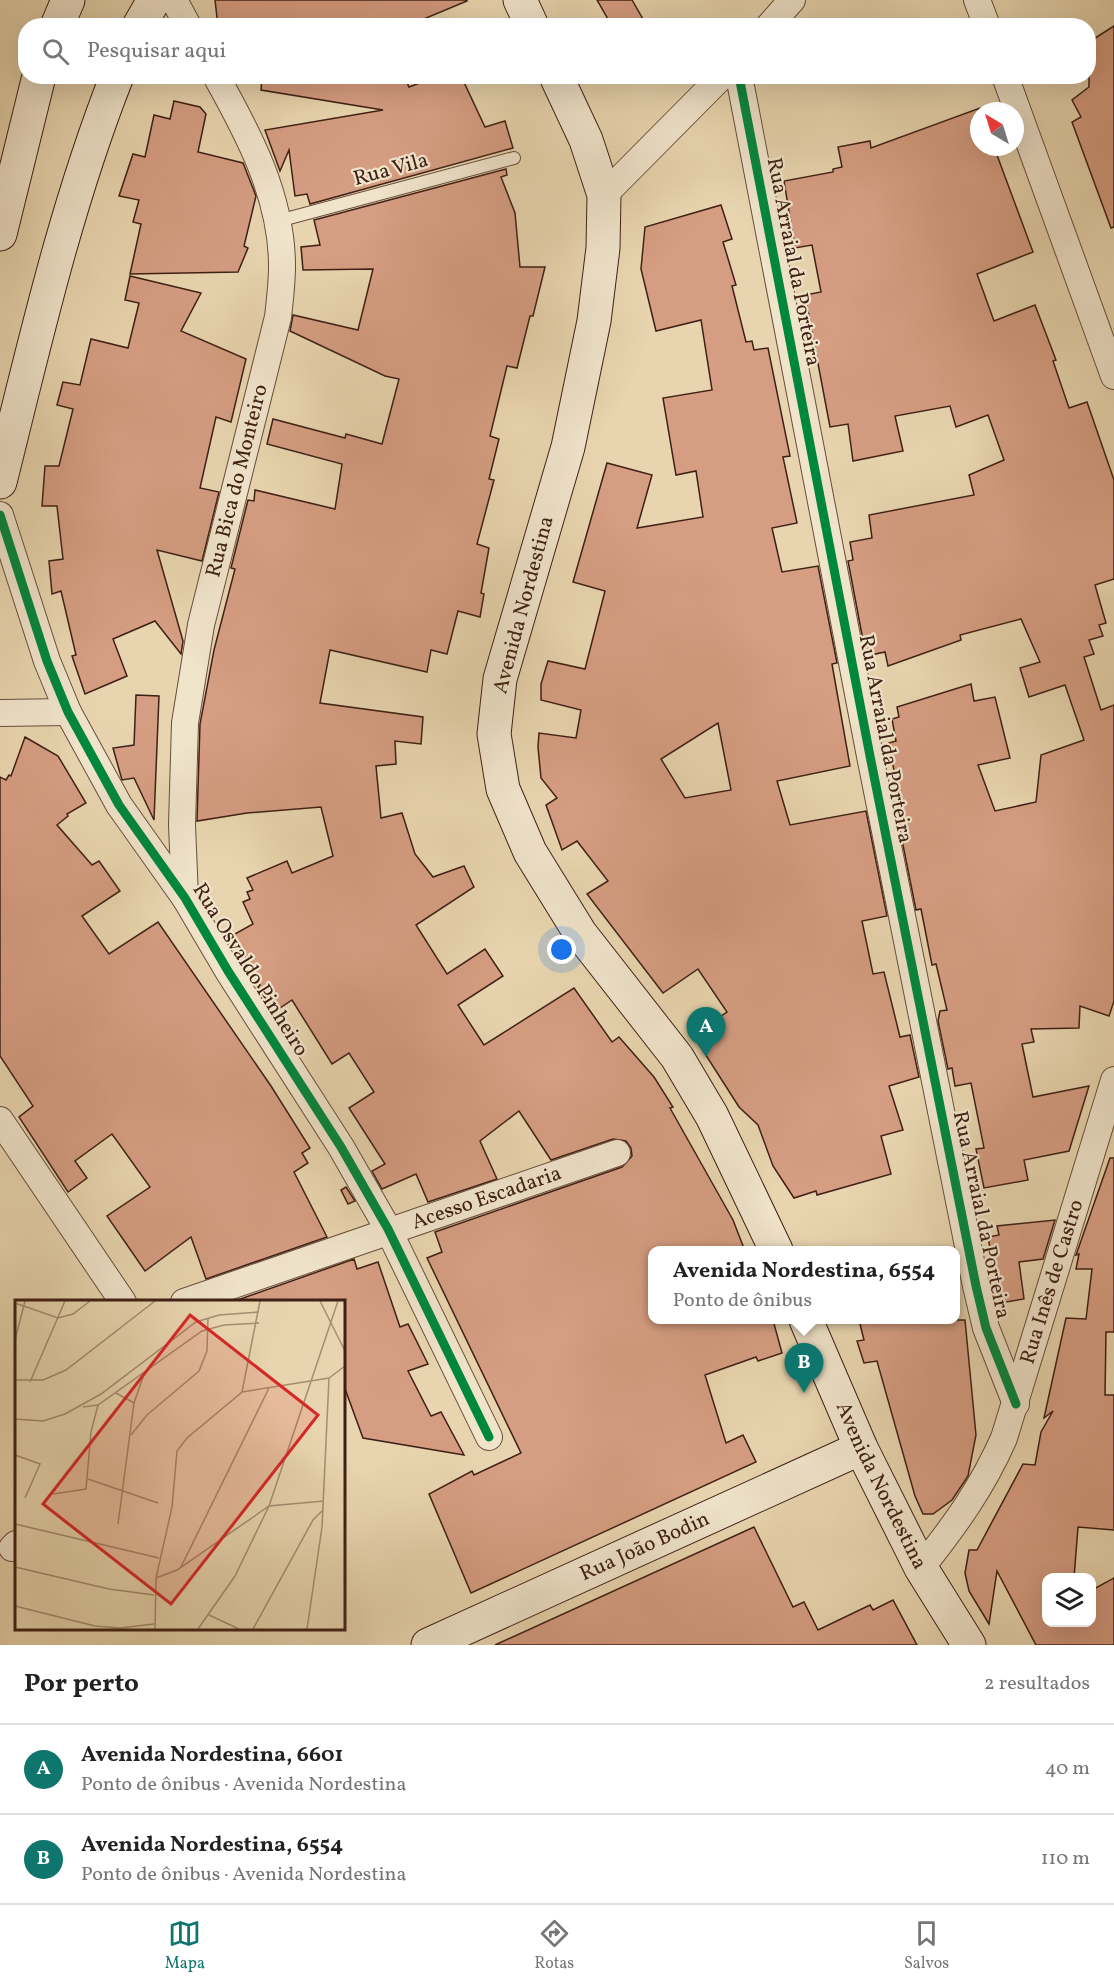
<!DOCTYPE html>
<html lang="pt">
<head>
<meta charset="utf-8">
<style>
  :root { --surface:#fff; --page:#f6f6f6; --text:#222; --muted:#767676; --line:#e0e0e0; --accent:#0f766e }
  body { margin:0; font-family:Vollkorn,serif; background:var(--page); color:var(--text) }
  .controls { position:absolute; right:18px; bottom:18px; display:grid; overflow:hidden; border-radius:12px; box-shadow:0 6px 24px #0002 }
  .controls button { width:54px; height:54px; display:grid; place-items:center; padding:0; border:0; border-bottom:2px solid var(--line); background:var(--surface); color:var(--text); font:30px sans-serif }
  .compass { position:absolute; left:970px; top:102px; width:54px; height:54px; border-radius:50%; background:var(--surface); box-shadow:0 6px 24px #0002; rotate:322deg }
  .you { position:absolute; left:562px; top:950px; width:21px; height:21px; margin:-15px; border:4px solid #fff; border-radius:50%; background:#1a73e8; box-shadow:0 0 0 9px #1a73e833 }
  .badge { display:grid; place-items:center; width:39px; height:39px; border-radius:50%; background:var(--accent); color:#fff; font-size:20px; font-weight:700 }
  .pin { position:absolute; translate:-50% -50px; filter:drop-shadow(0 2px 3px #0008) }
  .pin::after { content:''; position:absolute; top:32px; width:21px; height:18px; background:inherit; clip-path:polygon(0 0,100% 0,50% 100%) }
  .popup { position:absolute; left:648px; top:1246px; width:312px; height:78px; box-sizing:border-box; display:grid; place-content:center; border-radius:12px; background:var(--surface); filter:drop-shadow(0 2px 4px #0005); font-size:20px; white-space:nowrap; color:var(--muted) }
  .popup b { font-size:22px; color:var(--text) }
  .popup::after { content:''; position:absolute; left:50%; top:100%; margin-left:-12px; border:12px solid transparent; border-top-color:var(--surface) }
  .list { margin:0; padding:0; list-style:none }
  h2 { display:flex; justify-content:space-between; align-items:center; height:78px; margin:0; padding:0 24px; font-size:26px }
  h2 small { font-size:20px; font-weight:400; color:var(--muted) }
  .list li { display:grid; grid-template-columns:39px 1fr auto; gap:18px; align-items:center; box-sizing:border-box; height:90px; padding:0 24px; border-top:2px solid var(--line) }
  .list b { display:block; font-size:22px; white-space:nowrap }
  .list p { margin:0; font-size:20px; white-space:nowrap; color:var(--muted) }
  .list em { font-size:20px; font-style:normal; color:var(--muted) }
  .icon { flex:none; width:33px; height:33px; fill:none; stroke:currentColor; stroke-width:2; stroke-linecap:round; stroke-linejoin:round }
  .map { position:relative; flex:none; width:1114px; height:1645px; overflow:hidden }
  .search { position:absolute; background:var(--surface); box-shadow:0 6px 24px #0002; left:18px; right:18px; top:18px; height:66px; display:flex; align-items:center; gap:15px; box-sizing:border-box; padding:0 21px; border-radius:24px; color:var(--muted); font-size:22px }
  .sheet { height:258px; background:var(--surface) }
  nav { display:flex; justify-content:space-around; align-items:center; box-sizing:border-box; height:84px; border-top:2px solid var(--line); background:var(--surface); font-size:16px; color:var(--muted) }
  nav a { display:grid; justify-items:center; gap:3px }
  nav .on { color:var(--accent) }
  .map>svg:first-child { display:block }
  .building { fill:#d59d82; stroke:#3f2014; stroke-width:1.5; fill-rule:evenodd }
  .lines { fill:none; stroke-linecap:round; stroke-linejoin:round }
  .lane-casing { stroke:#694d3b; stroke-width:14 }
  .street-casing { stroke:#694d3b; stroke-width:28 }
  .secondary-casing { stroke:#3f2014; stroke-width:35 }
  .lane { stroke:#f0e4cb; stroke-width:12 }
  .street { stroke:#f0e4cb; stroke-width:26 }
  .secondary { stroke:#f0e4cb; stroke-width:33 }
  .cycleway-casing { stroke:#f0e4cb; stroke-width:13 }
  .cycleway { stroke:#00873e; stroke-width:9 }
  .labels { text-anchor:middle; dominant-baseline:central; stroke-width:4.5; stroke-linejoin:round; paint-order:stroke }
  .street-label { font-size:21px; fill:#3f2014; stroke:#f0e4cb }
  .inset-road { fill:none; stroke:#a48d71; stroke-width:1.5 }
  .view { fill:#d62828; fill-opacity:0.15; stroke:#d62828; stroke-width:3 }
  .inset-edge { fill:none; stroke:#3f2014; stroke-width:3 }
</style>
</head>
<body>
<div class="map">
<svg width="1114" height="1645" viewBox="0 0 1114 1645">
  <rect width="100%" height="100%" fill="#e8d5af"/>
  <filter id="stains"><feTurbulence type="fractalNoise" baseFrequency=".00333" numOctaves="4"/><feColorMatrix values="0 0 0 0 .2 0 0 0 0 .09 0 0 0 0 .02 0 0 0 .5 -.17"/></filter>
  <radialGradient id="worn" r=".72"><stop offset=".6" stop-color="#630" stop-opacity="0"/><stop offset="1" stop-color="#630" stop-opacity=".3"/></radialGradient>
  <!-- building -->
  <g class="building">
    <path d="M215 0H467V1L407 26H218Z"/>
    <path d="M597 0H632L647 26H612Z"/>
    <path d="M1114 26V227L1111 228 1072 122 1081 117 1072 100 1089 87V42Z"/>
    <path d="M262 76H404L409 87 438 76H461L485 127 505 121 513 148 310 204 307 194 295 196 289 150 280 171 265 130 383 110 261 90Z"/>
    <path d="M174 101 200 107 206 114 198 152 243 163 247 173 256 196 244 246 248 248 238 272 130 274 141 224 133 222 139 200 119 196 133 154 145 157 154 115 170 119Z"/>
    <path d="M980 108 979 147H994L1033 252 977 274 994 321 1035 305 1056 360 1053 361 1069 408 1087 402 1114 480V579L1095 585 1106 623 1099 625 1103 636 1089 640 1094 654 1084 657 1101 710 1114 705V1001L1109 1016 1080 1006 1079 1028 1031 1029 1034 1042 1022 1044 1033 1097 1089 1086 1069 1151 1024 1160 1028 1180 984 1188 976 1149 984 1148 971 1083 955 1086 952 1068 948 1069 938 1021 940 1011 947 1010 936 964 932 965 921 909 916 910 895 805 900 804 889 743 896 741 892 719 899 717 897 707 971 684 974 701 995 697 1010 758 978 765 995 811 1036 802 1041 755 1084 740 1065 685 1029 697 1020 668 1040 662 1021 619 960 635 961 640 888 666 885 652 866 656 848 561 853 560 850 542 872 538 869 515 974 495 969 475 1004 460 988 415 956 427 950 406 895 416 903 451 853 461 848 424 830 427 805 295 821 292 812 245 795 248 784 181 833 172V169L842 167 838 147 870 141 871 148Z"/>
    <path d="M506 169 507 175 501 177 515 213 520 267H545L533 316H530L517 368 507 366 490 436 499 439 489 479 494 480 477 544 489 548 481 593 484 594 480 617 458 611 447 654 431 650 427 672 330 650 320 703 423 717 421 744 395 741 396 764 376 766 381 818 402 813 415 854 433 877 464 866 474 887 416 925 447 974 485 949 503 976 458 1005 484 1045 574 988 612 1042 619 1037 654 1077 673 1107 670 1108 733 1220 745 1251H652V1320H773L782 1353 758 1361 756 1357 705 1375 726 1443 743 1435 756 1462 471 1593 429 1494 472 1471 474 1475 521 1453 427 1258 442 1252 435 1232 622 1167 632 1156 631 1148 626 1141 613 1139 551 1160 519 1111 480 1141 497 1179 428 1202 416 1174 382 1189 372 1171 385 1164 349 1108 374 1092 349 1053 332 1064 292 1000 274 1012 258 987 260 985 233 935 253 924 243 902 250 899 247 892 253 890 247 878 287 861 292 873 333 856 321 807 247 813 197 821 200 724 214 650 235 569 231 568 248 500 254 501 255 490 335 509 342 464 267 444 273 419 345 438 346 434 382 444 399 379 385 376 290 331 293 315 358 330 373 269 303 270 301 247 320 245 314 220Z"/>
    <path d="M721 205 732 239 723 242 736 285 732 286 746 342 752 341 754 350 768 348 790 456 783 457 797 523 772 528 782 572 818 566 837 663 832 664 850 766 777 781 790 825 866 811 887 916 862 921 873 974 884 972 900 1037 910 1035 919 1077 889 1086 903 1130 881 1136 891 1174 817 1195 816 1191 794 1198 773 1166 758 1125 739 1107 693 1035 727 1012 698 969 663 993 587 894 608 881 577 841 562 850 546 805 557 798 541 778 538 747 539 733 576 738 581 710 541 700V684L548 661 585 669 605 591 573 582 607 463 652 475 637 528 703 517 696 471 676 475 663 398 712 390 701 320 656 331 641 269 645 227ZM718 723 731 790 685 798 661 759Z"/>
    <path d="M130 276 201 293 181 331 246 359 231 422 216 417 200 488 219 492 202 561 157 550 183 641 181 654 155 621 113 639 127 676 85 694 72 656 76 655 61 591 52 594 49 561 63 559 57 506H42L45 466H59L73 409 57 405 63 382 80 385 91 339 128 348 139 303 125 300Z"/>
    <path d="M136 695 159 696 154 820 134 778 122 780 113 748 134 745Z"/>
    <path d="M25 737 58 756 86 803 67 814 68 816 57 825 92 865 99 861 120 891 82 916 109 954 158 922 271 1086 310 1148 302 1153 308 1163 294 1172 327 1237 206 1279 191 1237 145 1271 107 1216 150 1187 112 1134 75 1161 87 1178 68 1192 19 1117 33 1106 0 1056V777L6 780 9 775 11 776Z"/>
    <path d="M1110 1158H1114V1332H1106L1105 1395H1114V1530L1078 1527 1074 1578H1047V1623H1092V1590L1114 1578V1645H1036L997 1571 989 1624 969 1591 965 1573 969 1550H977L1023 1464 1035 1465 1041 1432 1053 1411 1044 1418 1066 1318 1086 1319 1092 1269H1076L1079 1254 1076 1255Z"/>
    <path d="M346 1187 355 1201 348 1204 341 1190Z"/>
    <path d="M1055 1220 1043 1259 1019 1262 1024 1299 1000 1303 988 1237 999 1235 997 1226Z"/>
    <path d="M354 1259 357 1269 378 1262 400 1327 408 1324 428 1364 408 1371 431 1416 441 1412 464 1455 363 1438 344 1386V1302H232Z"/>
    <path d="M859 1320H965L976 1435 968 1476 952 1500 933 1514H923L915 1496 877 1361 864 1363 857 1341 864 1340Z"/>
    <path d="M754 1527 793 1607 804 1602 818 1630 870 1605 873 1610 893 1600 917 1645H495Z"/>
  </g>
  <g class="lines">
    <defs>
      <path id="lane" d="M278 221 514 158"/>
      <g id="street">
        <path d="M174 0 188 26"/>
        <path d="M977 0 987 26"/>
        <path d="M769 26 792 0"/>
        <path d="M739 76 870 756 976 1286 986 1328 1016 1404"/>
        <path d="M1005 76 1114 376"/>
        <path d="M604 195 722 76"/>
        <path d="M0 515 47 661 68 712 119 805 185 898 228 971 341 1147 388 1229 489 1437"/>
        <path d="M0 713 68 712"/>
        <path id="s1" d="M185 898 182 825 185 723 201 625 278 317C280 300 282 283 282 266 282 197 249 135 216 76"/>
        <path d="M0 1120 123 1302"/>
        <path id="s2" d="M184 1302 617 1153"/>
        <path d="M12 1548 16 1544"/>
        <path id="s3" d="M921 1568C955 1525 982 1488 1004 1438L1114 1080"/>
      </g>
      <g id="secondary">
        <path d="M520 0 532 26"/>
        <path d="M57 26 68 0"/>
        <path d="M139 26 154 0"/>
        <path d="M556 76 586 140 604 195 603 248 594 321 568 447 500 679 494 734 503 789 530 852 580 933 677 1057 712 1116 776 1250"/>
        <path d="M0 234 39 76"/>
        <path d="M0 482C34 346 65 208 117 76"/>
        <path id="s4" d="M806 1320 861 1448 921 1568 969 1645"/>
        <path id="s5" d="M428 1645 861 1448"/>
      </g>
    </defs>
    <!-- lane casing -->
    <use href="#lane" class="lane-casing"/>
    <!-- street casing -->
    <use href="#street" class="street-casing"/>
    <!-- secondary casing -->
    <use href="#secondary" class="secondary-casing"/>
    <!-- lane -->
    <use href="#lane" class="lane"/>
    <!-- street -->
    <use href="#street" class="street"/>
    <!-- secondary -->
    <use href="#secondary" class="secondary"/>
    <defs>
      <g id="cycleway">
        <path d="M739 76 870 756 976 1286 986 1328 1016 1404"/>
        <path d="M0 515 47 661 68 712 119 805 185 898 228 971 341 1147 388 1229 489 1437"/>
      </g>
    </defs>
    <!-- cycleway casing -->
    <use href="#cycleway" class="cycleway-casing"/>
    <!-- cycleway -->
    <use href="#cycleway" class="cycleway"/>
  </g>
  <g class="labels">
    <!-- street labels -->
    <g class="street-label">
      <text transform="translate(391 170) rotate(-15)">Rua Vila</text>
      <text transform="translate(793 262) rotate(79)">Rua Arraial da Porteira</text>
      <text stroke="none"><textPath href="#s1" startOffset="423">Rua Bica do Monteiro</textPath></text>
      <text transform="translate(524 605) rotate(-75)">Avenida Nordestina</text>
      <text transform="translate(885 739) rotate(79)">Rua Arraial da Porteira</text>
      <text transform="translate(250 970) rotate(58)">Rua Osvaldo Pinheiro</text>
      <text stroke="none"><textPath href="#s2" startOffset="320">Acesso Escadaria</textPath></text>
      <text transform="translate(981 1215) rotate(78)">Rua Arraial da Porteira</text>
      <text stroke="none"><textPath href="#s3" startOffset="318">Rua Inês de Castro</textPath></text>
      <text stroke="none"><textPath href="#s4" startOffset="182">Avenida Nordestina</textPath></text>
      <text stroke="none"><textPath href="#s5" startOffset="238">Rua João Bodin</textPath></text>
    </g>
  </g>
  <!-- overview -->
  <g transform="translate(15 1300)">
    <rect width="330" height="330" fill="#e8d5af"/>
    <path class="inset-road" d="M305 1 330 51M0 3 43 18 58 14 75 1M0 40 10 1M0 80H28L51 70 140 1M15 82 50 1M227 92 314 78 330 66M101 93 119 103M68 107 83 105 187 31 209 25 244 23M0 119 28 121 50 114 86 94 181 22 204 15 244 12M116 135 132 115 184 71 192 51 193 18M0 155 25 164 10 198M73 179 143 203M38 194 71 189 76 132 83 105M0 224 144 258M103 224 119 103 129 74M0 267 94 289 139 295M166 267 254 88M141 278 162 270 254 206 309 201M0 306 80 326 105 328 139 324M194 315 224 329M140 329 141 278 157 207 162 151 172 138 227 92 245 1M183 329 220 276 254 206 323 1M238 329 298 220 308 210M292 329 307 227 314 78"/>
    <path class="view" d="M175 15 303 115 156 304 28 204Z"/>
    <rect width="330" height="330" class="inset-edge"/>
  </g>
  <rect width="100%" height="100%" filter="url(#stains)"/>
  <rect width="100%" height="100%" fill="url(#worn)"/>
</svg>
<div class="controls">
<button><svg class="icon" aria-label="layers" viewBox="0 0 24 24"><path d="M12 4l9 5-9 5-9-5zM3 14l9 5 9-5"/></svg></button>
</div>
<svg class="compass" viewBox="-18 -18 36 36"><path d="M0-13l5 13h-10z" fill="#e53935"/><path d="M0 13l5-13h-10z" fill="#767676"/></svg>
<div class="you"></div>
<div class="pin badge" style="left:706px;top:1057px">A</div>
<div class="pin badge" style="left:804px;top:1393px">B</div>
<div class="popup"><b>Avenida Nordestina, 6554</b>Ponto de ônibus</div>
<div class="search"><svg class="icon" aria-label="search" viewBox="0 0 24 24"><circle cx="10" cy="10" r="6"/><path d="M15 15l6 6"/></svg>Pesquisar aqui</div>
</div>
<section class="sheet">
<h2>Por perto<small>2 resultados</small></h2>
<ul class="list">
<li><span class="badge">A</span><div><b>Avenida Nordestina, 6601</b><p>Ponto de ônibus · Avenida Nordestina</p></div><em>40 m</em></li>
<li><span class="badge">B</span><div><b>Avenida Nordestina, 6554</b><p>Ponto de ônibus · Avenida Nordestina</p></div><em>110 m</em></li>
</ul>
</section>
<nav>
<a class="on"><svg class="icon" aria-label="map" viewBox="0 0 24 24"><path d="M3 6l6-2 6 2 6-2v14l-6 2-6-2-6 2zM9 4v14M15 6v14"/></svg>Mapa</a>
<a><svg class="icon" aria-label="directions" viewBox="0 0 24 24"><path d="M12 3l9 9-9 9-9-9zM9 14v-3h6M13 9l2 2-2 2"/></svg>Rotas</a>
<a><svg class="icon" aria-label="saved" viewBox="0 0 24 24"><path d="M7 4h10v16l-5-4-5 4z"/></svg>Salvos</a>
</nav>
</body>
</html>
